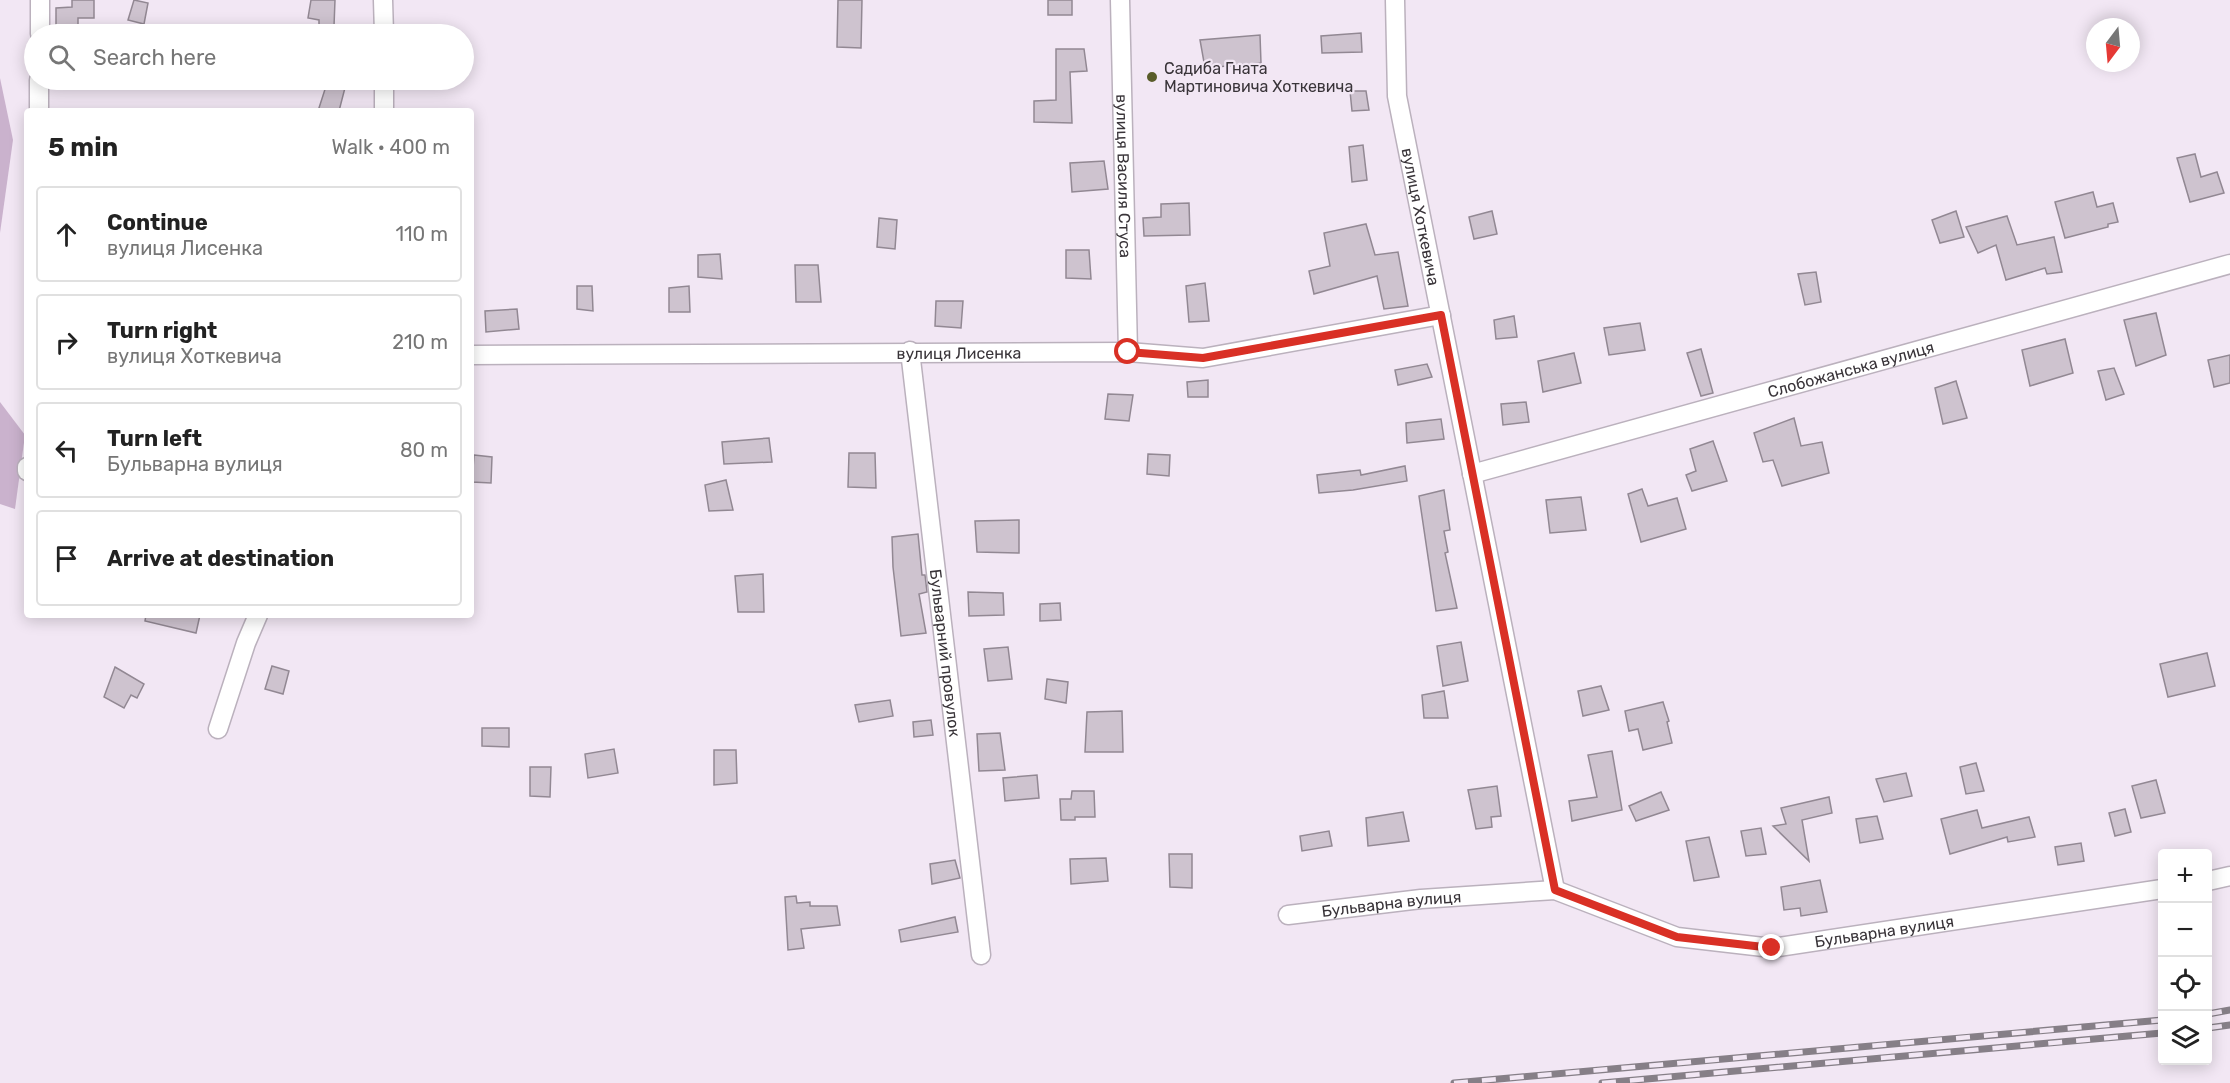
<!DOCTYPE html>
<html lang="en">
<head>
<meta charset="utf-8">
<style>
  :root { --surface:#fff; --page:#f2f2f2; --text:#222; --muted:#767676; --line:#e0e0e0 }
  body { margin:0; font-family:Rubik,sans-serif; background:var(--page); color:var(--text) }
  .controls { position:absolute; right:18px; bottom:18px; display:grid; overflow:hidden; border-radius:6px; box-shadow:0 3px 15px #0003 }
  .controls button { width:54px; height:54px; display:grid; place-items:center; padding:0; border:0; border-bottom:2px solid var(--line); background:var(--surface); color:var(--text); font:30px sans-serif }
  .compass { position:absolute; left:2086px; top:18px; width:54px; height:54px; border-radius:50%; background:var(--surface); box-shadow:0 3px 15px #0003; rotate:196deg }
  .stop { position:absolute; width:18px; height:18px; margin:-14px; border:4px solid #d93025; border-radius:50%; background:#fff }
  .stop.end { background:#d93025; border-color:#fff; box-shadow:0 2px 6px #0008 }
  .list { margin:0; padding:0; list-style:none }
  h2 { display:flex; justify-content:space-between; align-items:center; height:78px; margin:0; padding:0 24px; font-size:26px }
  h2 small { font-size:20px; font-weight:400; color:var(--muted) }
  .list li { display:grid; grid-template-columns:39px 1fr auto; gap:18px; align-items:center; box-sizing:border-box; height:96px; margin:0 12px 12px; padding:0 12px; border:2px solid var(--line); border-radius:6px }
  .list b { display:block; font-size:22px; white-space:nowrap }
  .list p { margin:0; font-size:20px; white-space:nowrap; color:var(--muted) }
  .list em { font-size:20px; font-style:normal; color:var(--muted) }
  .icon { flex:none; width:33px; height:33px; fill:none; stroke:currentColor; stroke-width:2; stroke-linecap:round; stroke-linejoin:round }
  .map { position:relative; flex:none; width:2230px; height:1083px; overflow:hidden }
  .search { position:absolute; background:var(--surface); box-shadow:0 3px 15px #0003; left:24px; top:24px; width:450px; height:66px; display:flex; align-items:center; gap:15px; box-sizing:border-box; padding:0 21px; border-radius:33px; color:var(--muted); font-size:22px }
  .panel { position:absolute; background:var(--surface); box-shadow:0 3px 15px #0003; left:24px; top:108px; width:450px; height:510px; border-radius:6px }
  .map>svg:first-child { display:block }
  .forest { fill:#cab2cd }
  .building { fill:#cec3cf; stroke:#928893; stroke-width:1.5 }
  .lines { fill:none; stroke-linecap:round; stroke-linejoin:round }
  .street-casing { stroke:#bbb1bd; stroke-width:21 }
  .street { stroke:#fff; stroke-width:18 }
  .rail-casing { stroke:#867f87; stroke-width:7 }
  .rail { stroke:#f2e7f4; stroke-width:4.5; stroke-dasharray:14; stroke-linecap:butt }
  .route { stroke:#d93025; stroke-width:8 }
  .poi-dot { fill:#595c29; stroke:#f2e7f4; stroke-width:2 }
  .labels { text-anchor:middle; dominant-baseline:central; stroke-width:4.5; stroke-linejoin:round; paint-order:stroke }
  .poi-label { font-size:16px; fill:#393439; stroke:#f2e7f4; text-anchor:start }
  .street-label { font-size:16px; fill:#393439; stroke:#f2e7f4 }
</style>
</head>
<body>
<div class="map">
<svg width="2230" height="1083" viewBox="0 0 2230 1083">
  <rect width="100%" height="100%" fill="#f2e7f4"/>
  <!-- forest -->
  <g class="forest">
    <path d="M0 78 13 140 0 233Z"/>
    <path d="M0 402 25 435 15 509 0 504Z"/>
  </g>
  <!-- building -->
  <g class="building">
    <path d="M72 0H94V18H78V34H56V8L72 7Z"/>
    <path d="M134 0 148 3 144 24 128 20Z"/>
    <path d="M311 0H335L334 26 319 25V20L308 18Z"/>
    <path d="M838 0H862L861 48 837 47Z"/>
    <rect x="1048" y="0" width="24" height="15"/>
    <path d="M1361 33 1362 52 1322 53 1321 36Z"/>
    <path d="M1260 35 1261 63 1205 68 1200 40Z"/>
    <path d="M1056 49H1084L1087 71 1070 72 1072 123 1034 122V101L1056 100Z"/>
    <path d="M328 80H347L339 111H318Z"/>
    <path d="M1350 91H1366L1369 110 1352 111Z"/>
    <path d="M1363 145 1367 180 1352 182 1349 147Z"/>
    <path d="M2195 154 2201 177 2217 172 2224 193 2190 202 2177 158Z"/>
    <path d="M1104 161 1108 189 1072 192 1070 163Z"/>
    <path d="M2093 192 2097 207 2113 203 2118 222 2108 224V227L2065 238 2055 202Z"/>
    <path d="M1189 203 1190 235 1144 236 1143 218 1161 217V204Z"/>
    <path d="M1492 211 1497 234 1474 239 1469 217Z"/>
    <path d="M1956 211 1964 237 1940 243 1932 220Z"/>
    <path d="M2007 216 2017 245 2054 237 2062 272 2047 274 2045 268 2006 280 1996 245 1978 253 1966 227Z"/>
    <path d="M879 218 897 220 895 249 877 247Z"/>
    <path d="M1366 224 1375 255 1398 252 1408 306 1384 309 1377 276 1314 294 1309 271 1330 266 1324 233Z"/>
    <path d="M1066 250H1089L1091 279 1066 278Z"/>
    <path d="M720 254 722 279 698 277V255Z"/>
    <path d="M795 265H818L821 302H796Z"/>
    <path d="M1816 272 1821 302 1805 305 1798 274Z"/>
    <path d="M1205 283 1209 321 1189 322 1186 286Z"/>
    <path d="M577 286H592L593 311 577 309Z"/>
    <path d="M689 286 690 312H669V288Z"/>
    <path d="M936 301H963L961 328 935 326Z"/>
    <path d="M517 309 519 329 486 332 485 311Z"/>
    <path d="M2156 313 2166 355 2136 366 2124 320Z"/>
    <path d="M1514 316 1517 337 1496 339 1494 320Z"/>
    <path d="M1640 323 1645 350 1609 355 1604 328Z"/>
    <path d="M2065 339 2073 373 2030 386 2022 350Z"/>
    <path d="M1701 349 1713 393 1701 396 1687 353Z"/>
    <path d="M1574 353 1581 383 1543 392 1538 361Z"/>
    <path d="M2230 355V383L2214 387 2208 360Z"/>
    <path d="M1427 364 1432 377 1398 385 1395 370Z"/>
    <path d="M2114 368 2124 394 2106 400 2098 371Z"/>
    <path d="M1208 380V397H1188L1187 382Z"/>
    <path d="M1956 381 1967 418 1943 424 1935 388Z"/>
    <path d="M1108 394 1133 395 1129 421 1105 419Z"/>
    <path d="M1526 402 1529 422 1503 425 1501 404Z"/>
    <path d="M1794 418 1801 446 1822 442 1829 473 1782 486 1773 460 1763 462 1754 433Z"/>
    <path d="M1441 419 1444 439 1407 443 1406 423Z"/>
    <path d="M769 438 772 462 724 464 722 442Z"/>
    <path d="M1713 441 1727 481 1692 491 1686 475 1696 471 1690 449Z"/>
    <path d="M849 453H875L876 488 848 487Z"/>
    <path d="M1148 454 1170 455 1169 476 1147 474Z"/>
    <path d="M474 455 492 457 491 483 472 482Z"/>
    <path d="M1405 466 1407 481 1353 490 1319 493 1317 475 1360 470 1361 475Z"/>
    <path d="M726 480 733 510 709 511 705 485Z"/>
    <path d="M1642 489 1648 506 1677 498 1686 529 1641 542 1628 494Z"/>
    <path d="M1444 490 1450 530 1444 531 1448 552 1445 553 1457 608 1436 611 1419 496Z"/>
    <path d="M1581 497 1586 530 1550 533 1546 500Z"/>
    <path d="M1019 520V553L977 552 975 521Z"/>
    <path d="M918 534 922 575H925L927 592 919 594 926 633 901 636 893 567 892 537Z"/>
    <path d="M763 574 764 612H738L735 576Z"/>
    <path d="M968 592 1003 593 1004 615 969 616Z"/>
    <path d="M1060 603 1061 620 1040 621V604Z"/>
    <path d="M146 615H200L196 633 145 621Z"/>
    <path d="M1461 642 1468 681 1443 686 1437 646Z"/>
    <path d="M1008 647 1012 679 988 681 984 649Z"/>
    <path d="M2207 653 2215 686 2168 697 2160 664Z"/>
    <path d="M272 666 289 671 283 694 265 689Z"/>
    <path d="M115 667 144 684 137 698 131 695 124 708 104 697Z"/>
    <path d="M1047 679 1068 682 1066 703 1045 699Z"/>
    <path d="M1601 686 1609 710 1583 716 1578 691Z"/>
    <path d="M1444 691 1448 718H1424L1422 695Z"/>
    <path d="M890 700 893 716 859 722 855 705Z"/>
    <path d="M1663 702 1669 721 1667 722 1672 743 1643 750 1638 729 1629 731 1625 711Z"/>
    <path d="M1122 711 1123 752H1085L1087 712Z"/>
    <path d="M931 720 933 735 914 737 913 722Z"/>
    <path d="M482 728H509V747L482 746Z"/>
    <path d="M1000 733 1005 770 979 771 977 734Z"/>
    <path d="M614 749 618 773 588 778 585 754Z"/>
    <path d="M714 750H736L737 783 714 785Z"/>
    <path d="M1612 751 1622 810 1572 821 1569 801 1597 797 1588 755Z"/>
    <path d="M1976 763 1984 791 1966 794 1960 767Z"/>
    <path d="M530 767H551L550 797 530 796Z"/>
    <path d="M1906 773 1912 796 1884 802 1876 779Z"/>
    <path d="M1037 775 1039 798 1005 801 1003 778Z"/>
    <path d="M2156 780 2165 813 2141 818 2132 786Z"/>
    <path d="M1497 786 1501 816 1491 817 1492 827 1476 829 1468 790Z"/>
    <path d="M1072 791H1094L1095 817H1075V820H1061L1060 799H1071Z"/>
    <path d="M1661 792 1669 810 1636 821 1629 806Z"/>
    <path d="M1829 797 1832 813 1802 820 1809 861 1773 826 1786 824 1781 808Z"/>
    <path d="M2125 809 2131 832 2115 836 2109 813Z"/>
    <path d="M1977 810 1982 828 2029 817 2035 837 2008 842 2007 837 1950 854 1941 819Z"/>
    <path d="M1403 812 1409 841 1368 846 1366 818Z"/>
    <path d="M1877 816 1883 839 1860 843 1856 819Z"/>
    <path d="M1761 828 1766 854 1746 856 1741 831Z"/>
    <path d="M1329 831 1332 846 1302 851 1300 836Z"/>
    <path d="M1709 837 1719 877 1694 881 1686 841Z"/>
    <path d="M2081 843 2084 861 2058 865 2055 847Z"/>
    <path d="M1169 854H1192V888L1170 887Z"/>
    <path d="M1106 858 1108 881 1071 884 1070 859Z"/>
    <path d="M955 860 960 878 932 884 930 864Z"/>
    <path d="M1820 880 1827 912 1801 916 1800 908 1784 910 1781 887Z"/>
    <path d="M796 896 797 903 810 902V906H837L840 925 801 929 804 948 788 950 785 897Z"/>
    <path d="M955 917 958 932 901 942 899 930Z"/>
  </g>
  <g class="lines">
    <defs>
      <g id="street">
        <path d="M383 0 384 34"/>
        <path id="s1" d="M1120 0 1128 352"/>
        <path id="s2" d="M1395 0 1397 96 1555 890"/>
        <path d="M40 34V0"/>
        <path d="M384 80V111"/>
        <path d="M39 111V80"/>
        <path id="s3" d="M910 351 981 955"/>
        <path id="s4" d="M471 355 1128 352 1203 358 1441 315"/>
        <path d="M27 471V467"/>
        <path id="s5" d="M1472 474 2230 264"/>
        <path d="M218 729 246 643 258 615"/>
        <path d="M2208 881 2230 876"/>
        <path id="s6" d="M1288 915 1421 899 1555 890 1677 937 1772 948 2162 889"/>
      </g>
    </defs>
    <!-- street casing -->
    <use href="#street" class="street-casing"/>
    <!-- street -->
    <use href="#street" class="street"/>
    <defs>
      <g id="rail">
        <path d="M2208 1014 2230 1010"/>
        <path d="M2208 1028 2230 1025"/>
        <path d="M1454 1083 2162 1020"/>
        <path d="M1602 1083 2162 1033"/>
      </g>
    </defs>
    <!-- rail casing -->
    <use href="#rail" class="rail-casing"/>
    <!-- rail -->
    <use href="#rail" class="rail"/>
  </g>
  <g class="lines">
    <!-- route -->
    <path class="route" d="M1128 352 1203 358 1441 315 1555 890 1677 937 1772 948"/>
  </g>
  <!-- markers -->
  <circle class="poi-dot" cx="1152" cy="77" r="6"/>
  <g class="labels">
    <!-- poi labels -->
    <g class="poi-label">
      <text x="1164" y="68">Садиба Гната<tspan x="1164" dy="18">Мартиновича Хоткевича</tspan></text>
    </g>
    <!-- street labels -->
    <g class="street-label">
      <text stroke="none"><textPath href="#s1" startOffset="176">вулиця Василя Стуса</textPath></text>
      <text stroke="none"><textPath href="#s2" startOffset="219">вулиця Хоткевича</textPath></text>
      <text stroke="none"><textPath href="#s4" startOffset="488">вулиця Лисенка</textPath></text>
      <text stroke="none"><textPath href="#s5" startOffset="393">Слобожанська вулиця</textPath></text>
      <text stroke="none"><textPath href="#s3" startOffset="304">Бульварний провулок</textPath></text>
      <text stroke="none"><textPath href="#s6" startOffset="104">Бульварна вулиця</textPath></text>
      <text stroke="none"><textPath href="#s6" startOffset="608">Бульварна вулиця</textPath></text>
    </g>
  </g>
</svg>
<div class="controls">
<button>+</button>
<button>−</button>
<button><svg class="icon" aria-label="locate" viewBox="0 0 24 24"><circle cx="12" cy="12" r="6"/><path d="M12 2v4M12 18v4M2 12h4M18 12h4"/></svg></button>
<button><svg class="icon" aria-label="layers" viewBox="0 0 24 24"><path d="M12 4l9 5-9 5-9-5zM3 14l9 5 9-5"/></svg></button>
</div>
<svg class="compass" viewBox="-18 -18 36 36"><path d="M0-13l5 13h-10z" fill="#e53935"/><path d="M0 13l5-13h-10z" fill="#767676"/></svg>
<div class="stop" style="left:1128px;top:352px"></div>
<div class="stop end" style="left:1772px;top:948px"></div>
<div class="search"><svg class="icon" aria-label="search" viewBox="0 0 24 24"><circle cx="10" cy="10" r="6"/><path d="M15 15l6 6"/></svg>Search here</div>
<section class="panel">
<h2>5 min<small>Walk · 400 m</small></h2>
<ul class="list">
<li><svg class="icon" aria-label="ahead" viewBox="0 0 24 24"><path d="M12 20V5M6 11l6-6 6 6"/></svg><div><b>Continue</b><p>вулиця Лисенка</p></div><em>110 m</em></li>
<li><svg class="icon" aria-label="right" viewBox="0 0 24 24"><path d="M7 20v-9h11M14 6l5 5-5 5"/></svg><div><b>Turn right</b><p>вулиця Хоткевича</p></div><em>210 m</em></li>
<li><svg class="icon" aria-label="left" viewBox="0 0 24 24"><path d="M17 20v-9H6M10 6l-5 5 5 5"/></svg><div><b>Turn left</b><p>Бульварна вулиця</p></div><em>80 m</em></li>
<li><svg class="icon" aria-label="arrive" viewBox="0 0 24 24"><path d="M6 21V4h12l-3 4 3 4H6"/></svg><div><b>Arrive at destination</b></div></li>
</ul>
</section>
</div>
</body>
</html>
